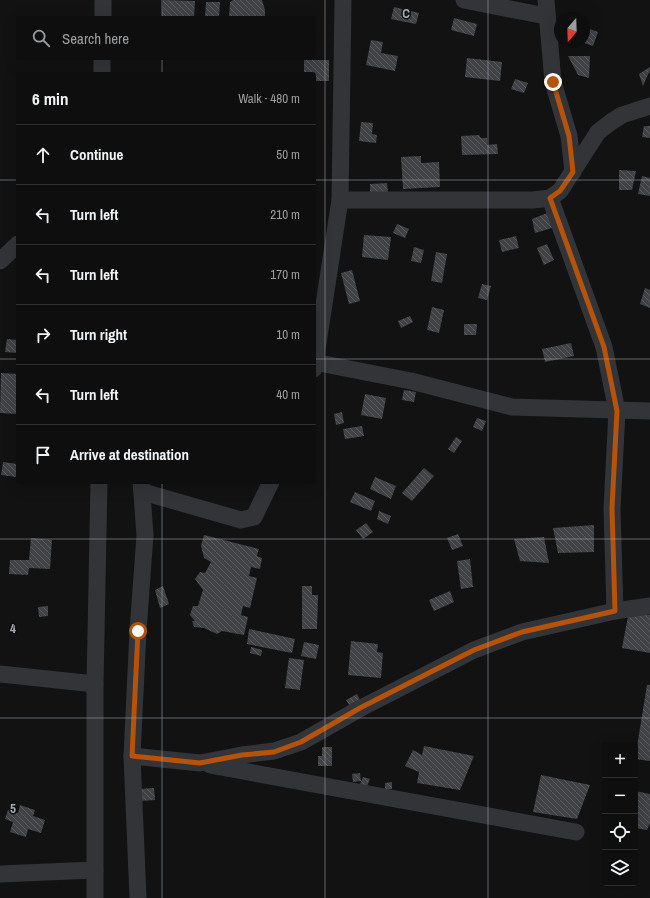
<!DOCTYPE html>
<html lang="en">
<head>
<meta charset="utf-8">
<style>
  :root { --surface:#0e0e0e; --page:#1c1c1c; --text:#f1f3f6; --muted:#9b9c9e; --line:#2e2e2e }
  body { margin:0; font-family:"Archivo Narrow",sans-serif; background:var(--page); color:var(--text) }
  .controls { position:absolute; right:12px; bottom:12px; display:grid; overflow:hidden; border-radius:4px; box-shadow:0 4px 16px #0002 }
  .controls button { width:36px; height:36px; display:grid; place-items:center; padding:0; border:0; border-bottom:1px solid var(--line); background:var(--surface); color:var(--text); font:20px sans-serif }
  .compass { position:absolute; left:554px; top:12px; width:36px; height:36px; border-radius:50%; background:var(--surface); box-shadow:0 4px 16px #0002; rotate:199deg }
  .stop { position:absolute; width:12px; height:12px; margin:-9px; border:3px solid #b45309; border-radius:50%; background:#fff }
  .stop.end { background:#b45309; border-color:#fff; box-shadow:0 1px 4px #0008 }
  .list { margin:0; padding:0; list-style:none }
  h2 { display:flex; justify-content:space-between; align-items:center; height:52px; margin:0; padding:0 16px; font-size:17px }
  h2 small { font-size:13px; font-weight:400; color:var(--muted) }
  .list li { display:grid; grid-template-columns:26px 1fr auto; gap:12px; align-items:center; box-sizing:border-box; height:60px; padding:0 16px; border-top:1px solid var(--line) }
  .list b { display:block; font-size:15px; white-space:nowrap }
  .list em { font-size:13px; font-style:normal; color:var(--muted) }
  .icon { flex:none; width:22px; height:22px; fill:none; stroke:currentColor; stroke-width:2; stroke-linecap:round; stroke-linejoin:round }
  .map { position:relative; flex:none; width:650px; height:898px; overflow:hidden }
  .search { position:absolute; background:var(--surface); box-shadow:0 4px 16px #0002; left:16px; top:16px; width:300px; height:44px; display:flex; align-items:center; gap:10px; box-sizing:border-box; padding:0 14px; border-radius:4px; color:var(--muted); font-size:15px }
  .panel { position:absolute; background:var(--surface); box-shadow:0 4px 16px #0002; left:16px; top:72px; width:300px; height:412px; border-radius:4px }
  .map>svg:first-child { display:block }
  .building { fill:url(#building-back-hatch) }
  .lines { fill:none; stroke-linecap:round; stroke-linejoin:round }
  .minor { stroke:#333438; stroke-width:17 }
  .route { stroke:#b45309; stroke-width:5 }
  .grid { fill:none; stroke:#a4aab3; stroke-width:1; stroke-opacity:0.55 }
  .grid-label { font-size:13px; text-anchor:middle; font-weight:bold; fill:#a4aab3; stroke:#0d0d0e; stroke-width:3; stroke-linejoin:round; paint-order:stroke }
</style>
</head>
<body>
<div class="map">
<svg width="650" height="898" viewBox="0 0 650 898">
  <defs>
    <pattern id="building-back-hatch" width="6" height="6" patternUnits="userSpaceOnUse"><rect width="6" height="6" fill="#414246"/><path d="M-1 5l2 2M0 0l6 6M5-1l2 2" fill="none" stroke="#595b5e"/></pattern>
  </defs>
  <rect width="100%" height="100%" fill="#121213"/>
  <!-- building -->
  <g class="building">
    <path d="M163 0 195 1 194 18H162Z"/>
    <path d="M233 0H262L265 10V18H229L230 2Z"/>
    <path d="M206 2H220L219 18H205Z"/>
    <path d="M394 7 419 13 416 24 391 19Z"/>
    <path d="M454 18 477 24 474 36 451 30Z"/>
    <path d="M587 28 598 32 593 46 584 43Z"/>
    <path d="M371 40 383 42 381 53 398 56 395 71 366 65Z"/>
    <path d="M568 56H590L589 78 578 75Z"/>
    <path d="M467 58 502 62 500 81 465 77Z"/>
    <path d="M304 60H329V81H314V74H304Z"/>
    <path d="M650 67V70L643 86 639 74Z"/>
    <path d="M515 79 528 83 524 93 511 89Z"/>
    <path d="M361 122 373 123 372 134 377 135 376 143 359 141Z"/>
    <path d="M644 126H650V138L642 137Z"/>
    <path d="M479 135 481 138H487V145L497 144 498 154 462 155 461 136Z"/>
    <path d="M421 156V163L439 162 440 187 403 189 401 157Z"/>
    <path d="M619 170 636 171 632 190H619Z"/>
    <path d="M642 176 650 178V196L638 194Z"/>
    <path d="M387 183 388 193 370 194V184Z"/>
    <path d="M547 213 552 228 535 233 532 219Z"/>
    <path d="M397 224 409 229 405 238 393 233Z"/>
    <path d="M364 235 391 237 388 260 362 257Z"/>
    <path d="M516 236 519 248 502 252 499 240Z"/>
    <path d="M547 244 554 260 544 265 537 248Z"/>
    <path d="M414 247 424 250 421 263 411 261Z"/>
    <path d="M436 252 447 254 442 283 431 281Z"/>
    <path d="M352 270 360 301 349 304 341 273Z"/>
    <path d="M482 284 491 286 487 300 478 298Z"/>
    <path d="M645 288 650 290V308L640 304Z"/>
    <path d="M432 307 444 310 439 333 427 330Z"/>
    <path d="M410 316 413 322 401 328 398 321Z"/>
    <path d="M464 324H477L476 335H464Z"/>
    <path d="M7 339 18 340V353L5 352Z"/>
    <path d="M571 343 574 356 545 362 542 349Z"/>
    <path d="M1 373 18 374V414L0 413Z"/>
    <path d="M404 390 416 392 414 402 402 400Z"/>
    <path d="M365 394 386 398 382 419 361 415Z"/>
    <path d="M342 412 344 423 336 425 334 414Z"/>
    <path d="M477 418 486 421 482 431 473 427Z"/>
    <path d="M362 426 364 436 345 439 343 429Z"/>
    <path d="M456 437 462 441 454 453 448 449Z"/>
    <path d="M3 462 17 464 16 477 1 475Z"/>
    <path d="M424 468 434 476 412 501 402 493Z"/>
    <path d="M375 477 396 486 391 499 370 489Z"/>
    <path d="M355 492 375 501 371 511 350 502Z"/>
    <path d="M379 511 391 516 388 524 377 519Z"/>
    <path d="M366 523 373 532 363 539 356 530Z"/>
    <path d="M594 525V552L558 553 553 528Z"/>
    <path d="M458 534 463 546 452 550 447 538Z"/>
    <path d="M204 535 259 549 257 556 262 558 260 569 251 567 249 576 257 578 250 608 243 606 241 615 248 617 244 635 222 631 217 634 204 628 194 627 192 621H195L190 615 193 606H198L203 590 195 579 200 572 205 573 211 562 204 558 201 546Z"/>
    <path d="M544 537 549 563 520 561 514 539Z"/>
    <path d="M31 538 52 540 50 569 29 568 28 575 9 574 10 560H29Z"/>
    <path d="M470 559 473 587 461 589 457 561Z"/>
    <path d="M163 586 169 604 160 608 155 590Z"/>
    <path d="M302 586H312V595H318L317 629H302Z"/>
    <path d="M450 591 454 602 434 611 429 600Z"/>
    <path d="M48 606V616L39 617 38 607Z"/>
    <path d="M629 611 650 615V653L622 648Z"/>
    <path d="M249 629 295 639 292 653 247 644Z"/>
    <path d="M351 641 378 644 377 652 383 653 381 678 348 675Z"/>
    <path d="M304 642 319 645 316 659 301 656Z"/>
    <path d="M251 647 262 650 261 656 250 653Z"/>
    <path d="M289 658 304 660 300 690 285 688Z"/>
    <path d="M647 685H650V761L635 759Z"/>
    <path d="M357 694 361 702 351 708 346 700Z"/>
    <path d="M424 746 474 756 460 790 417 783 419 772 405 766 413 750 422 755Z"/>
    <path d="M322 747H332V766H318V756H322Z"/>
    <path d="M360 773 361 781 353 782 352 774Z"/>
    <path d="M541 775 590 785 577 819 533 812Z"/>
    <path d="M363 777 370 779 367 786 360 784Z"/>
    <path d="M392 782V789H385V783Z"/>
    <path d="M154 788 155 800 140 801 139 789Z"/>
    <path d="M635 791 650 794V823L647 830 635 828Z"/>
    <path d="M20 805 35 810 33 816 45 820 41 833 28 829 26 837 10 832 13 822 5 819 8 810 18 813Z"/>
  </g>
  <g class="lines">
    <!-- minor -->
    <g class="minor">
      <path d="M464 0 546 16"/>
      <path d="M546 0 553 82 569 136 573 172"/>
      <path d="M103 18V0"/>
      <path d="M102 74V58"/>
      <path d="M550 198 604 347 617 411 612 509 615 611"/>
      <path d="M340 200H533L550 198 560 191 598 132 611 122 622 115 650 106"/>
      <path d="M0 261 18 244"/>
      <path d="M314 362 411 381 512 407 650 411"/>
      <path d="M314 369 340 200 343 0"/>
      <path d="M141 482 145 535 138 631 132 756 200 763 242 755 274 751 301 742 361 708 474 650 522 632 615 611 650 606"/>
      <path d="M143 492 241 520 254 517 271 482"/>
      <path d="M0 674 95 684"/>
      <path d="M132 756 138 898"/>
      <path d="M210 765 576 832"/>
      <path d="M0 874 95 870"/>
      <path d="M95 898V684L99 482"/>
    </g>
  </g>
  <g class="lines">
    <!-- route -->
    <path class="route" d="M138 631 132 756 200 763 242 755 274 752 301 742 360 708 474 650 522 632 615 611 612 508 617 411 604 347 550 198 560 191 573 172 569 136 553 82"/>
  </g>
  <!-- grid -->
  <path class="grid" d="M162 0V18M325 0V898M488 0V898M162 58V74M0 180H18M314 180H650M0 359H18M314 359H650M162 482V898M0 539H650M0 718H650"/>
  <g class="grid-label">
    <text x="406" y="18">C</text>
    <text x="13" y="633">4</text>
    <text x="13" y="813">5</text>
  </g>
</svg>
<div class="controls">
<button>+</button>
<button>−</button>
<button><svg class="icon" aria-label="locate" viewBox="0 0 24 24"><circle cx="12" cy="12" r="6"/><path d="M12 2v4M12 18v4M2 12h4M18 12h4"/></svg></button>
<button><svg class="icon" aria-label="layers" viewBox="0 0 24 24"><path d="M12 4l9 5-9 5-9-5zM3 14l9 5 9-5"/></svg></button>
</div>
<svg class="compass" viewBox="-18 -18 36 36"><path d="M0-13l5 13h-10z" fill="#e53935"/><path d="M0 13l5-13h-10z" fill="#9b9c9e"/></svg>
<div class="stop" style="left:138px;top:631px"></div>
<div class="stop end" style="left:553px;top:82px"></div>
<div class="search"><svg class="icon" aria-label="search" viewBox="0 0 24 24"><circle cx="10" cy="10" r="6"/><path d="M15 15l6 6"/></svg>Search here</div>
<section class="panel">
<h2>6 min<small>Walk · 480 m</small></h2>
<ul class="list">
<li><svg class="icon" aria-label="ahead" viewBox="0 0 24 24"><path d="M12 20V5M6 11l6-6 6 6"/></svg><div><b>Continue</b></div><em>50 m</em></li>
<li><svg class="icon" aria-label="left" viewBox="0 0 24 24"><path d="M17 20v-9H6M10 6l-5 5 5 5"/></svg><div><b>Turn left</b></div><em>210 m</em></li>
<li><svg class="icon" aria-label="left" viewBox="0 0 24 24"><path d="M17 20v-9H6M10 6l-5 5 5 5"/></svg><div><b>Turn left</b></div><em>170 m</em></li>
<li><svg class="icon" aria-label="right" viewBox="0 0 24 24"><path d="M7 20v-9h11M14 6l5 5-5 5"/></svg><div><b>Turn right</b></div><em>10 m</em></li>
<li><svg class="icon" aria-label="left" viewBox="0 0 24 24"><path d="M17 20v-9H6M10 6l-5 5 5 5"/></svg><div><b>Turn left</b></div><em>40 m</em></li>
<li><svg class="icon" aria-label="arrive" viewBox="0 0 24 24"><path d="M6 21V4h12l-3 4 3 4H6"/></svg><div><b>Arrive at destination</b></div></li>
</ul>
</section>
</div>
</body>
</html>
